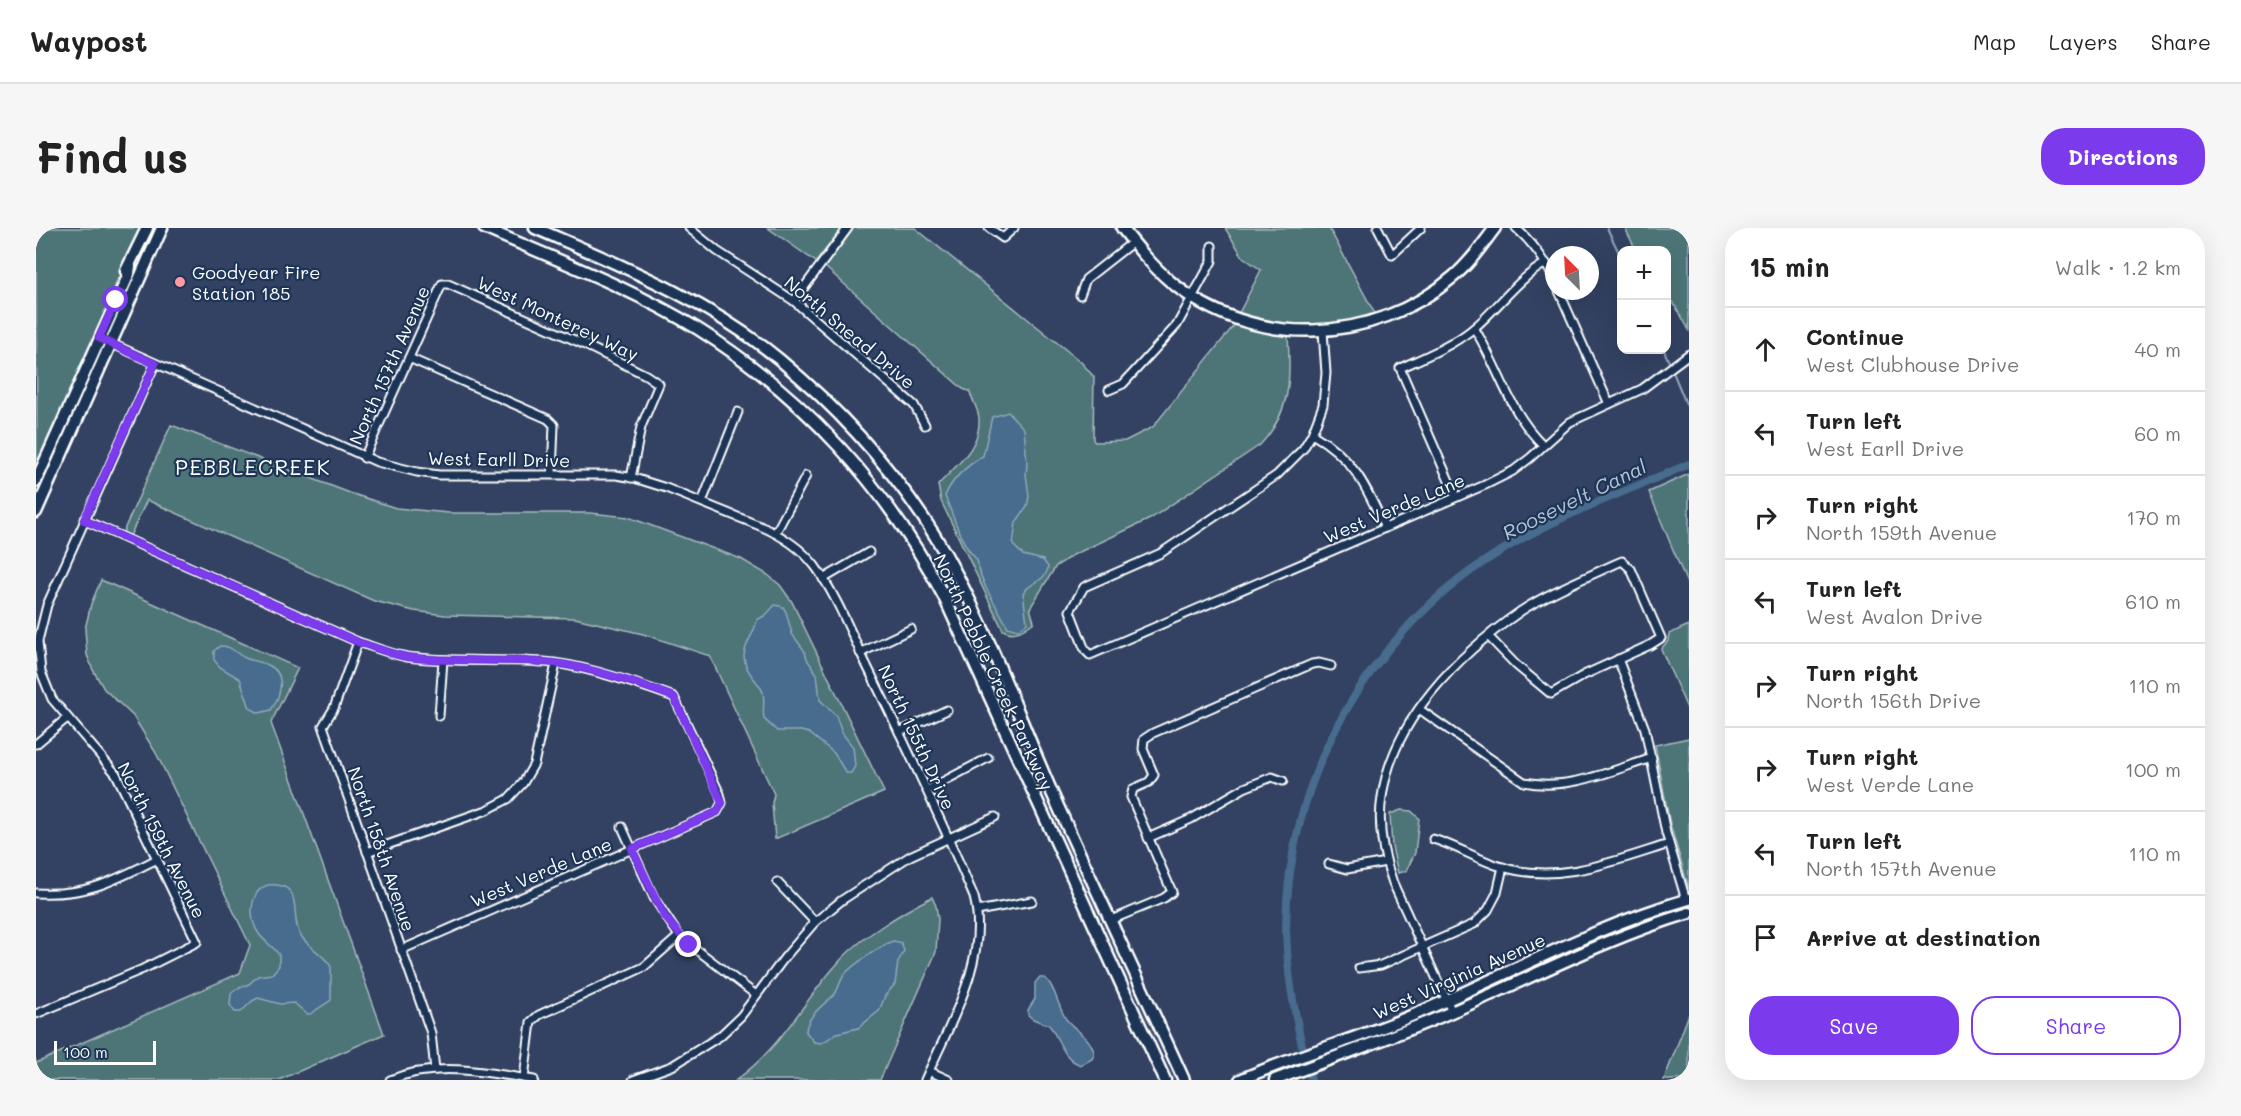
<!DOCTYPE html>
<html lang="en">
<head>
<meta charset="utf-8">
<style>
  :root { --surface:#fff; --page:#f6f6f6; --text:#222; --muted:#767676; --line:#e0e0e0; --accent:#7c3aed }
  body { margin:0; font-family:Mali,sans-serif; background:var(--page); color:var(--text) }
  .controls { position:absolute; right:18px; top:18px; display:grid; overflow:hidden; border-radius:12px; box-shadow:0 6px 24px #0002 }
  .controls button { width:54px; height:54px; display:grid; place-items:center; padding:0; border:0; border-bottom:2px solid var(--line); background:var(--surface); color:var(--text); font:30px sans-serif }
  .compass { position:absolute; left:1509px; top:18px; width:54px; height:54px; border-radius:50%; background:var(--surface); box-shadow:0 6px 24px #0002; rotate:336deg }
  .scale { position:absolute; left:18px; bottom:15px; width:102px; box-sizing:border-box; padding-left:6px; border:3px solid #fff; border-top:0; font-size:16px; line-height:21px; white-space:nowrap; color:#fff; -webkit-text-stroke:4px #1d3557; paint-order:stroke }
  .stop { position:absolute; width:18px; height:18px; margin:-14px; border:4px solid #7c3aed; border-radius:50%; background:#fff }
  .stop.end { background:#7c3aed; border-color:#fff; box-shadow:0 2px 6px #0008 }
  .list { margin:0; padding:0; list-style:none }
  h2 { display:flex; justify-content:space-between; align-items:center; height:78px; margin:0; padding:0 24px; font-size:26px }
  h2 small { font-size:20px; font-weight:400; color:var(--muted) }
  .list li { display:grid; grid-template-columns:39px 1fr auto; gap:18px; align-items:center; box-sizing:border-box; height:84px; padding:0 24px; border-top:2px solid var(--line) }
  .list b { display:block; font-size:22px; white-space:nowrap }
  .list p { margin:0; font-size:20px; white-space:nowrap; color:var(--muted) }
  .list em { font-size:20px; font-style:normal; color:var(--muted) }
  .actions { display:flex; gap:12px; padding:18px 24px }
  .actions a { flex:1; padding:14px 0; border:2px solid var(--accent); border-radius:24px; text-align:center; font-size:21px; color:var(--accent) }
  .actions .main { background:var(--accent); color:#fff }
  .icon { flex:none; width:33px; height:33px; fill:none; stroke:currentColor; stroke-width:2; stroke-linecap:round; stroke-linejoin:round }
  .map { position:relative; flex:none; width:1653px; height:852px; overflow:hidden; border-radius:24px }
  header { display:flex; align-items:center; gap:36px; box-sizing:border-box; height:84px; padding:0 30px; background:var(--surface); border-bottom:2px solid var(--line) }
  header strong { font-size:28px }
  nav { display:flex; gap:33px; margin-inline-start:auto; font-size:21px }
  .intro { display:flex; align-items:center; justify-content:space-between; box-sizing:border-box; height:144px; padding:0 36px }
  h1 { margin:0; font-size:42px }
  .button { padding:15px 27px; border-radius:24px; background:var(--accent); color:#fff; font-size:21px; font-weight:700 }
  main { display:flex; gap:36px; padding:0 36px }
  aside { flex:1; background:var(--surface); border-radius:24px; box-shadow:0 6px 24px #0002 }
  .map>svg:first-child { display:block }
  .green { fill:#4e7578; stroke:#a6babc; stroke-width:1.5 }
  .water { fill:#466c8e; stroke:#90a7bb; stroke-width:1.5 }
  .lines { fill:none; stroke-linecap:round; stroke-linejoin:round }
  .stream { stroke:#90a7bb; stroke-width:2 }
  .canal { stroke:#466c8e; stroke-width:8 }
  .street-casing { stroke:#fff; stroke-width:11 }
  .secondary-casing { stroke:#fff; stroke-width:15 }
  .primary-casing { stroke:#fff; stroke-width:15 }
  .street { stroke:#1d3557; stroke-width:7 }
  .secondary { stroke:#1d3557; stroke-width:10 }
  .primary { stroke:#1d3557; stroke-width:10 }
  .route { stroke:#7c3aed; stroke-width:8 }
  .poi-dot { fill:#ff9aa2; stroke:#1d3557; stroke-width:2 }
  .labels { text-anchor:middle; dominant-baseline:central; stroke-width:4.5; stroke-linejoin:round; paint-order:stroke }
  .poi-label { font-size:18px; fill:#fff; stroke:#1d3557; text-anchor:start }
  .street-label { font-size:18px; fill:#fff; stroke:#1d3557 }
  .water-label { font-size:20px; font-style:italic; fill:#b5c4d2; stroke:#1d3557 }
  .quarter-label { font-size:21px; letter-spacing:1.5px; fill:#fff; stroke:#1d3557 }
</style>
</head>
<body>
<header>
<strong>Waypost</strong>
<nav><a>Map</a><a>Layers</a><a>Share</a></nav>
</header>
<div class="intro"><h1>Find us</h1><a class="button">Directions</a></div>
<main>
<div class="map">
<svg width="1653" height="852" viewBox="0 0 1653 852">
  <rect width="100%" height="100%" fill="#334262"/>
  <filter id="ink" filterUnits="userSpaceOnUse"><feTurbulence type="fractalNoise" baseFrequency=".0167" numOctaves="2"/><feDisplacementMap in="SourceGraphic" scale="12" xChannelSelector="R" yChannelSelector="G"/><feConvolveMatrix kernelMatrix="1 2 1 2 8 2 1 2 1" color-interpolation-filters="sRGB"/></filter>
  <g filter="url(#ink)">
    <!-- green -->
    <g class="green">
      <path d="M0 0H107L87 45 80 54 77 68 1 240Z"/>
      <path d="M732 0H806L780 34Z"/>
      <path d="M818 0H879L1045 134 1058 149 1057 212 1059 214 1089 213 1117 199 1199 96 1219 102 1252 108C1255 151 1255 184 1224 217L1114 291 1037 327 1020 338 994 380 998 394C989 401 979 409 967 402L905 273 902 257C920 237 945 220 943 190 942 181 936 171 933 163L927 161 789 39Z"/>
      <path d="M1189 0H1293L1339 86C1295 100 1247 100 1203 85L1225 42 1207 29Z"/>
      <path d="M1589 0H1653V102L1640 79 1631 67 1630 22H1600Z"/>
      <path d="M135 197 314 265 360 280 413 285H554L592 289 705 331 732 347 744 357 756 374 848 564 739 611 736 575 738 566 674 428 607 406 539 390 409 387 378 383 338 373 111 272 94 308 87 304Z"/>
      <path d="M1653 246V360L1613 264Z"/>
      <path d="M65 352 262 440 235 495 348 806 243 852H0V835L204 745 214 717 120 525 97 488 68 461 57 442 51 427 49 401 55 376Z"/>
      <path d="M1653 397V485L1625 421 1632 413 1633 406Z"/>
      <path d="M1653 510V661L1634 596 1619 517Z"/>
      <path d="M1365 582 1375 583 1383 590 1379 625 1370 643 1362 645 1356 619 1354 586Z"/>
      <path d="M896 669 900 678 902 691 900 724 844 852H700C747 818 765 776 802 735 823 710 867 684 896 669Z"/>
      <path d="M1653 786V852H1628Z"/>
    </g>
    <!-- water -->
    <g class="water">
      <path d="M972 184 988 201 991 236 990 246 993 268 991 279 980 294 977 317 987 327 1007 332 1012 339C1010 354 994 354 987 365L991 395 982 402 972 399 950 360 945 348 941 332 932 321 925 309 909 268C916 251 932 237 947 228L956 189Z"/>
      <path d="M739 377 747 379 750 384 756 406 768 422 772 433 781 446 784 472 800 488 806 505 817 519 819 538 815 545H810L798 525 773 505 765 503H741L728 491C726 481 730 470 726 462 720 451 708 442 708 428 709 414 719 405 721 392L730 387Z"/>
      <path d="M184 418C195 417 200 426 209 430 216 433 225 434 232 437 252 446 244 469 235 482L223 485 214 480 204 451 184 439 178 432V423Z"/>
      <path d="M232 657C271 654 252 689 265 708 273 720 288 726 295 739V772L274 786H271L258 775 244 776 222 770 216 773 205 784H199L194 777 195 766 199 762 213 756 222 748 236 746 243 738V727C238 719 229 714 223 706 213 691 212 664 232 657Z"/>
      <path d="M857 713 865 715 868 723 862 734 859 756 849 768 843 783 822 800 801 805 786 815 778 814 770 804C770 789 787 777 797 768 803 762 803 754 808 747 815 738 846 717 857 713Z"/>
      <path d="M1003 750H1009C1019 758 1022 779 1030 791 1039 803 1058 811 1058 827L1056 831 1045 837C1026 831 1024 811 1013 797L997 791 992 787V782L999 771V755Z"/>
    </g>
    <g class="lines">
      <!-- stream -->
      <g class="stream">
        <path d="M1571 0 1586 31"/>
        <path d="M1628 122 1653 183"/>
      </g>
      <!-- canal -->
      <path class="canal" d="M1275 852C1261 802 1251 753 1250 701 1250 551 1333 405 1460 326 1520 288 1589 264 1653 236"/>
      <defs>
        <g id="street">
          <path d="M653 0 681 23 758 73 878 177 889 197"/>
          <path d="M953 0 967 10 978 0"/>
          <path d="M1342 0 1356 27 1385 0"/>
          <path d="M1480 0C1497 15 1509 31 1518 52"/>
          <path d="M1523 63 1573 176"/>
          <path d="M1044 67 1050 51 1097 14"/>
          <path d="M758 73 812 0"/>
          <path d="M1438 100C1463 139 1472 183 1507 217"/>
          <path d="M1287 103 1290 145 1287 177 1276 206 1267 221 1241 247 1125 325 1048 359 1034 383 1049 422 1054 427 1449 257 1477 243 1494 230 1534 194 1606 161 1653 126"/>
          <path d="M63 110 341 234 381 244 403 247H580L598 250 630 260 724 298C745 307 765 320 779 338 801 368 815 406 832 440 869 515 905 591 938 669 954 730 913 797 889 852"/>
          <path d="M373 130 512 191 518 197 516 246"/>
          <path d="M1073 162 1087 156 1141 97 1176 33V18"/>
          <path d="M1276 206C1317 229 1330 258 1349 300"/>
          <path d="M328 230 406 56H412L545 115 610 147 623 156 605 199 595 250"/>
          <path d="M1420 269 1364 140C1389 129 1416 118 1438 100 1463 79 1481 51 1510 35"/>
          <path d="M666 274 702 184"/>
          <path d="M48 292 322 414C338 419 354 426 371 429 420 435 469 430 518 435 556 440 602 456 638 469L684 566 686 575 681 584 365 722"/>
          <path d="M740 304 770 248"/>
          <path d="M787 351 833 324"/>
          <path d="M322 414 298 480 287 498 395 805 399 842"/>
          <path d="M824 425 875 401"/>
          <path d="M1582 431 1609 501 1630 605 1650 672"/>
          <path d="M1383 481 1488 554C1531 563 1575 543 1616 530"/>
          <path d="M403 488 407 432"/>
          <path d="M863 504 911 482"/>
          <path d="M0 516 31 490"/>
          <path d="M891 562 952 530"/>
          <path d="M586 599 618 670 643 708 720 767"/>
          <path d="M1112 610 1155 591 1208 560 1236 549 1247 553"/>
          <path d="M1397 611C1421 618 1442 632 1466 639 1523 656 1579 633 1633 616"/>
          <path d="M331 624 451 582 472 571 487 555 498 536 520 436"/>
          <path d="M1293 636 1311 641 1350 634"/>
          <path d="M741 654 779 694"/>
          <path d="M0 665C51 668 77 653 121 631"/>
          <path d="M941 683 996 673"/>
          <path d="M1075 692 1128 670 1136 664 1095 569 1097 561 1113 554 1118 547 1107 521 1108 511 1117 505 1276 436 1283 435 1295 438"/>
          <path d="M1323 740 1345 737 1438 696 1452 682 1461 665 1467 639"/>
          <path d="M1416 784 1357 655C1347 627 1341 599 1346 569 1357 491 1423 426 1485 383 1514 364 1547 351 1579 336L1586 333 1595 341 1625 410 1614 417 1548 447 1515 466 1480 437 1452 408"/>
          <path d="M0 786 107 741 161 714 80 546 16 471 5 444 2 413 11 377 119 136"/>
          <path d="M893 843 913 852"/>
          <path d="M488 850 495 794 503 787 608 739 643 708"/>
          <path d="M354 852C399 833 452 844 498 852"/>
          <path d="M597 852 636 838 684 808 705 788 749 729 779 694 806 672 874 628 959 589"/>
        </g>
        <g id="secondary">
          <path d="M1086 0C1101 19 1116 38 1135 54 1217 122 1338 117 1417 49 1434 35 1446 17 1459 0"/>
          <path d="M90 43 111 0"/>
          <path d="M0 253 93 46 94 38"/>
          <path d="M0 284 126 0"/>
          <path d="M1204 852C1260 827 1319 812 1375 788 1468 749 1556 699 1653 671"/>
          <path d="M1239 852C1297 829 1356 810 1413 785 1493 751 1570 710 1653 685"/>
        </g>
        <g id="primary">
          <path d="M448 0C518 31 596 60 662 101 767 167 851 259 908 369L1129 852"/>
          <path d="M499 0C584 37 672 72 744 132 804 182 858 242 899 308 948 389 979 481 1017 567 1060 663 1105 757 1148 852"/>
        </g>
      </defs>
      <!-- street casing -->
      <use href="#street" class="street-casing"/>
      <!-- secondary casing -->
      <use href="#secondary" class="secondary-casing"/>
      <!-- primary casing -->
      <use href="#primary" class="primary-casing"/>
      <!-- street -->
      <use href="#street" class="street"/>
      <!-- secondary -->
      <use href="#secondary" class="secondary"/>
      <!-- primary -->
      <use href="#primary" class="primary"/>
    </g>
  </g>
  <g class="lines" filter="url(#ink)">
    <!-- route -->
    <path class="route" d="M80 72 63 110 119 136 48 292 322 414C338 419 354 426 371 429 420 435 469 430 518 435 558 440 601 455 638 469L686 575 681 584 596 621 628 688 653 717"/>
  </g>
  <!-- markers -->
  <circle class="poi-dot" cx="144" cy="54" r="6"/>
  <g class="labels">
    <!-- poi labels -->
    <g class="poi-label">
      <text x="156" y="44">Goodyear Fire<tspan x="156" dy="21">Station 185</tspan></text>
    </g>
    <!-- street labels -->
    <g class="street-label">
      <text transform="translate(522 90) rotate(25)">West Monterey Way</text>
      <text transform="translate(814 104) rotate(40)">North Snead Drive</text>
      <text transform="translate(353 137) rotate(-66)">North 157th Avenue</text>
      <text transform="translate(463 231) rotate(1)">West Earll Drive</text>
      <text transform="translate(1358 280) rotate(-23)">West Verde Lane</text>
      <text transform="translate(958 444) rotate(65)">North Pebble Creek Parkway</text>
      <text transform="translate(881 509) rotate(65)">North 155th Drive</text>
      <text transform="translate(126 612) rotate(63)">North 159th Avenue</text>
      <text transform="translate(346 621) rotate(71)">North 158th Avenue</text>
      <text transform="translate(505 644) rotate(-23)">West Verde Lane</text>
      <text transform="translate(1423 748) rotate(-24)">West Virginia Avenue</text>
    </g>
    <!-- water labels -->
    <g class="water-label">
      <text transform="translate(1538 271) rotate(-26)">Roosevelt Canal</text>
    </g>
    <!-- quarter labels -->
    <g class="quarter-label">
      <text x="217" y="238">PEBBLECREEK</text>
    </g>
  </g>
</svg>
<div class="controls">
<button>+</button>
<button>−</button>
</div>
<svg class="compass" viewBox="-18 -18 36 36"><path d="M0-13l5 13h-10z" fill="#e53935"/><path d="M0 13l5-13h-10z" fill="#767676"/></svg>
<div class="scale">100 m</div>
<div class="stop" style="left:80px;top:72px"></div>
<div class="stop end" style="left:653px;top:717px"></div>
</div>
<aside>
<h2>15 min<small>Walk · 1.2 km</small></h2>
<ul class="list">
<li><svg class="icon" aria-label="ahead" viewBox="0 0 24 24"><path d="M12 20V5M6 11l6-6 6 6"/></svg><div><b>Continue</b><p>West Clubhouse Drive</p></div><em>40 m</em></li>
<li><svg class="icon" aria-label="left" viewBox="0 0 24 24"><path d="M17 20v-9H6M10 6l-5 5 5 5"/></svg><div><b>Turn left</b><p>West Earll Drive</p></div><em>60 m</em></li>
<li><svg class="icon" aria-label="right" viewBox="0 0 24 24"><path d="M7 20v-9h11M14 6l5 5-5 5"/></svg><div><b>Turn right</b><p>North 159th Avenue</p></div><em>170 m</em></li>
<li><svg class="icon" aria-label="left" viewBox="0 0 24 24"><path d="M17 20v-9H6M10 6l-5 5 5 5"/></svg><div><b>Turn left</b><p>West Avalon Drive</p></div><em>610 m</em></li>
<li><svg class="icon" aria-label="right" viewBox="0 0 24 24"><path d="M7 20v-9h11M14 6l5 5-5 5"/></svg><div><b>Turn right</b><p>North 156th Drive</p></div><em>110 m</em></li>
<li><svg class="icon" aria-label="right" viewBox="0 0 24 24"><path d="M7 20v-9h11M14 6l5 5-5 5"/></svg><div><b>Turn right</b><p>West Verde Lane</p></div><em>100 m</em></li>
<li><svg class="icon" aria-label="left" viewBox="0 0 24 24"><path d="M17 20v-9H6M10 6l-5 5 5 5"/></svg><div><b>Turn left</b><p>North 157th Avenue</p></div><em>110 m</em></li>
<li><svg class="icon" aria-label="arrive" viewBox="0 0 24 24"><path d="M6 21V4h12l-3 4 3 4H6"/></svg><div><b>Arrive at destination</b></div></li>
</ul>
<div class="actions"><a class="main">Save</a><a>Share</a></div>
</aside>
</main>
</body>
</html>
